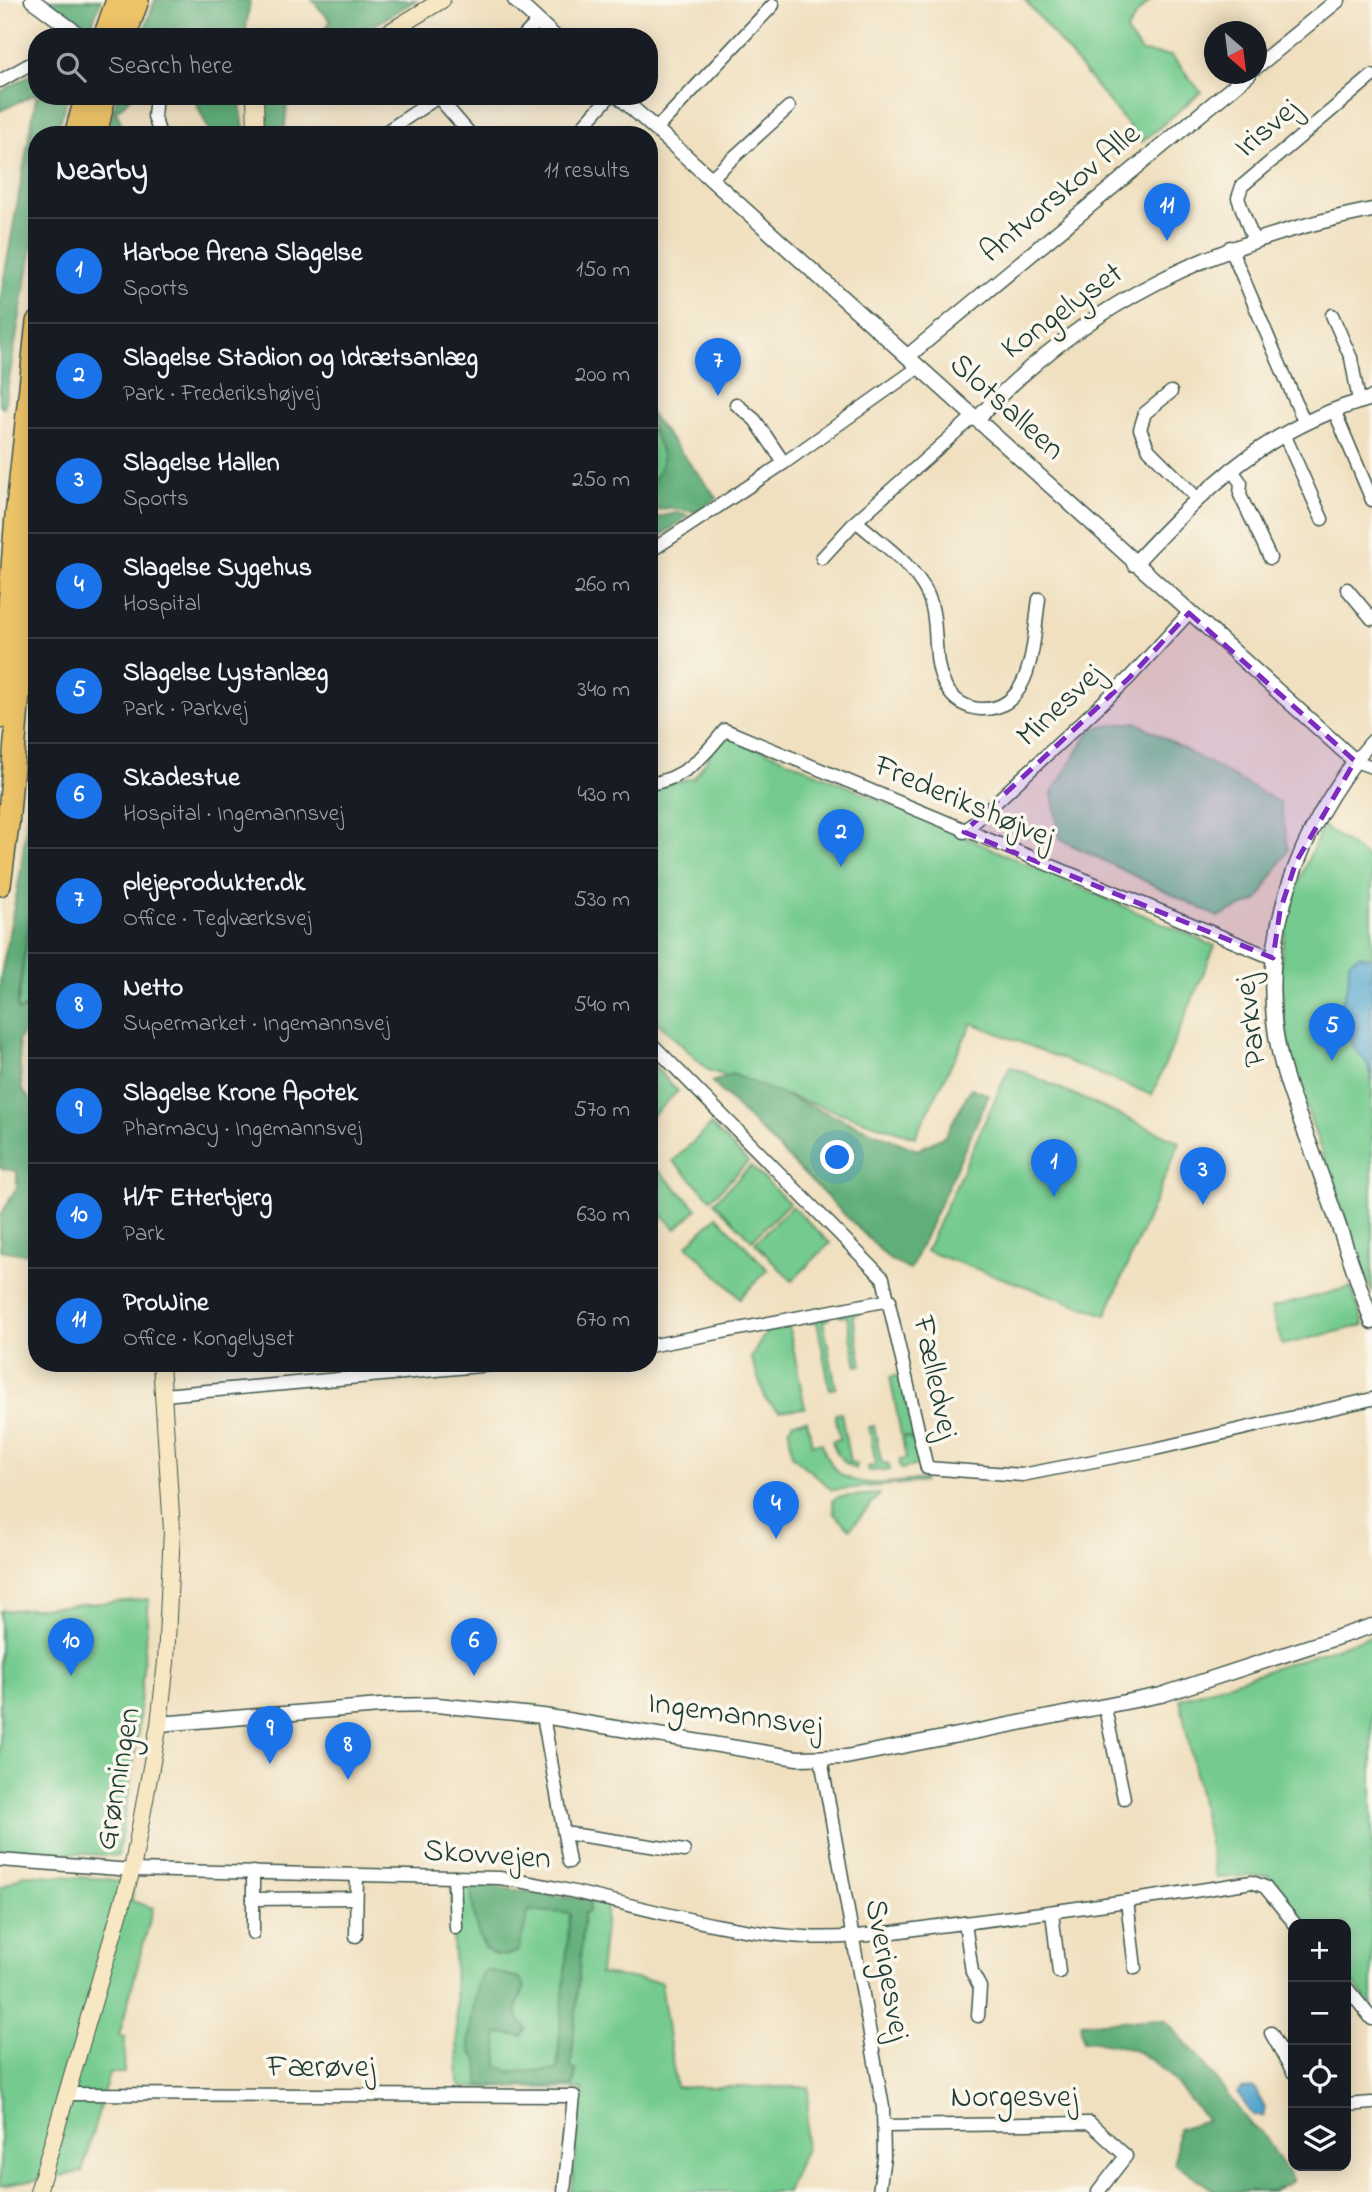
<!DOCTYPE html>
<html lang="en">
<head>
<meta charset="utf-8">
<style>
  :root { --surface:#171b24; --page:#242831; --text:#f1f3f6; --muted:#9ea1a6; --line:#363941; --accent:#1a73e8 }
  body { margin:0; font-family:"Indie Flower",sans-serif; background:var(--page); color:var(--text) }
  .controls { position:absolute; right:21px; bottom:21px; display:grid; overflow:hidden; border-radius:14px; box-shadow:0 4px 18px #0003 }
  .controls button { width:63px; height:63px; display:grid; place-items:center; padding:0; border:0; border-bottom:2px solid var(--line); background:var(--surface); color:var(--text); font:35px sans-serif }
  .compass { position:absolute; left:1204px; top:21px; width:63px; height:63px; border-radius:50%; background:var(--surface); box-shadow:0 4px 18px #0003; rotate:152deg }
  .you { position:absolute; left:838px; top:1158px; width:24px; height:24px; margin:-18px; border:5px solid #fff; border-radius:50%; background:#1a73e8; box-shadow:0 0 0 10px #1a73e833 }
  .badge { display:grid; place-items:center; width:46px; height:46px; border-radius:50%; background:var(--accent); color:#fff; font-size:23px; font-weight:700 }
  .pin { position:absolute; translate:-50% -58px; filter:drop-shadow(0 2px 4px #0008) }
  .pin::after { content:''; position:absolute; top:37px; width:24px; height:21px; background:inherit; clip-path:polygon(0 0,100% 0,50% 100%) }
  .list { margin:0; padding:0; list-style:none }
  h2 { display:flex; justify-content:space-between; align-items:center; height:91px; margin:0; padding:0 28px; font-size:30px }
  h2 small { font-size:23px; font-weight:400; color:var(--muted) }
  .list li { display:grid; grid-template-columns:46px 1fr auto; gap:21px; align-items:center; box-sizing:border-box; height:105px; padding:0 28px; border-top:2px solid var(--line) }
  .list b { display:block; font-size:26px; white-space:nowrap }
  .list p { margin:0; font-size:23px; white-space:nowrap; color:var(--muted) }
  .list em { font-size:23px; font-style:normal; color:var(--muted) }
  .icon { flex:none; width:38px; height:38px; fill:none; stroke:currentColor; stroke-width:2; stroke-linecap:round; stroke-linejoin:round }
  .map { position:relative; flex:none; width:1372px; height:2192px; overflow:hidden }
  .search { position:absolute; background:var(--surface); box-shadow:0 4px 18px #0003; left:28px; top:28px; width:630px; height:77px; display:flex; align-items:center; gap:18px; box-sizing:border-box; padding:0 24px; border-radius:28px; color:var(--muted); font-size:26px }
  .panel { position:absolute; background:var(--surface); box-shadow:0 4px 18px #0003; left:28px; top:126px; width:630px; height:1246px; border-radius:28px }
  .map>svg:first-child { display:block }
  .green { fill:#75cb8f; stroke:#4a8462; stroke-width:2 }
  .forest { fill:#60af7a; stroke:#407657; stroke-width:2 }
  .water { fill:#52a4cd; stroke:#387080; stroke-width:2 }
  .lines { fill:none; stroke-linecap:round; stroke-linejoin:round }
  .minor-casing { stroke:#3e5549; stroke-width:15 }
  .tertiary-casing { stroke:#3e5549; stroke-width:17 }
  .secondary-casing { stroke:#3e5549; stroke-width:18 }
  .motorway-casing { stroke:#3e5549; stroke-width:24 }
  .minor { stroke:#fff; stroke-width:12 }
  .tertiary { stroke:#fff; stroke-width:14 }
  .secondary { stroke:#f8e7c3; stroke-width:16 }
  .motorway { stroke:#eec469; stroke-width:21 }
  .marked { fill:#7b2cbf; fill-opacity:0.2; stroke:#7b2cbf; stroke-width:5; stroke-dasharray:14 9; stroke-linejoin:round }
  .labels { text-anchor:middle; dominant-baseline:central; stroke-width:7; stroke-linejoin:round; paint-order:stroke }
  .street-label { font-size:32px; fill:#1f3d34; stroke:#fbf7ec }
</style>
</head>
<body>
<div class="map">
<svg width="1372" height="2192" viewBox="0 0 1372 2192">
  <rect width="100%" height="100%" fill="#fbf7ec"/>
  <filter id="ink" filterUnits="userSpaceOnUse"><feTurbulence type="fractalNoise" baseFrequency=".0143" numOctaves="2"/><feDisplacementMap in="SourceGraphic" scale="14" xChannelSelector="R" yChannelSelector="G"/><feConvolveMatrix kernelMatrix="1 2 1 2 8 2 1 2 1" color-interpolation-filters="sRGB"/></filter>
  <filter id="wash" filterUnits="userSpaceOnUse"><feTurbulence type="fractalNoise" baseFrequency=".00686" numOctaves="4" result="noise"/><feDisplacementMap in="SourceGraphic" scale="28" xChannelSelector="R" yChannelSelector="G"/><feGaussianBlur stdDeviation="1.57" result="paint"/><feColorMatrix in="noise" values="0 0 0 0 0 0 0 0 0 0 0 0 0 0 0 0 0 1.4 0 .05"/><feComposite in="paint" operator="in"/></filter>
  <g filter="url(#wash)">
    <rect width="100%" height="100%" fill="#f0e0c0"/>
    <!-- green -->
    <g class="green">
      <path d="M1025 0H1151L1138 13 1126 32 1142 52 1172 56 1201 92 1142 142Z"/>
      <path d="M649 428C664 447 669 465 649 483Z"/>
      <path d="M1136 722 1280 803 1288 850 1258 900 1218 917 1060 839 1052 793 1092 728Z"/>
      <path d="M725 733 1215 946 1152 1095 972 1023 915 1137 708 1070 649 1014V788L694 778Z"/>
      <path d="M1323 826 1372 861V1293C1355 1247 1339 1200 1322 1153 1300 1091 1278 1030 1281 963 1283 915 1303 869 1323 826Z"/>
      <path d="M37 866V1002L17 1011Z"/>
      <path d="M649 1061 678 1091 649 1119Z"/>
      <path d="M1010 1066 1180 1142 1106 1315 926 1251Z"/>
      <path d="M711 1125 748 1162 711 1199 673 1161Z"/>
      <path d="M751 1166 789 1203 752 1240 714 1202Z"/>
      <path d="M659 1171 697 1209 676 1229 649 1202V1181Z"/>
      <path d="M792 1206 830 1243 792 1281 755 1243Z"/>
      <path d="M717 1216 768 1270 740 1298 687 1245Z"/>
      <path d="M1351 1287 1364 1325 1282 1345 1271 1308Z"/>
      <path d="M859 1310 860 1313 853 1315 862 1365 857 1366 847 1316 840 1317 839 1314Z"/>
      <path d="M829 1316V1319L823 1321 836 1388 830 1389 817 1322 810 1323 809 1320Z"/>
      <path d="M789 1327 805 1408 779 1411 766 1400 751 1357 767 1331Z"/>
      <path d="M901 1375 914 1438 901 1435 890 1377Z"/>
      <path d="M841 1413 850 1462 857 1464 856 1469C843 1464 836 1454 832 1441L840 1439 835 1414Z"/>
      <path d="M807 1420 812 1444 822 1443C834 1496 883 1483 924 1479V1482L832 1490 792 1455 789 1430 794 1422Z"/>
      <path d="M874 1426 882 1464 888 1463 890 1470 869 1471 868 1467 876 1465 869 1427Z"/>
      <path d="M907 1437 914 1441 918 1465 901 1469 899 1460 906 1459 902 1438Z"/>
      <path d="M880 1494 850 1529 834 1514 833 1501 838 1497Z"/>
      <path d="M149 1599 137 1740 118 1856 0 1849V1611Z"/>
      <path d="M1372 1636V2006L1346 1973V1924H1307L1268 1875 1216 1878 1180 1699Z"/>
      <path d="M25 1874 108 1879 133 1884 132 1901 153 1908 119 2036 125 2037 124 2073H109L82 2172 0 2186V1888Z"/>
      <path d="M451 1886 523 1891 607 1906 600 1974 661 1982 676 2087H809L805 2148 787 2192H571L583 2089 459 2087Z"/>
    </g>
    <!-- forest -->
    <g class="forest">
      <path d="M47 0H101L90 29Z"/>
      <path d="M155 0H250L245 37H142Z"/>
      <path d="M312 0H416L355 37H318L331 21Z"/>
      <path d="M37 71V96H68L56 135H37V218L4 408 0 405V301L37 93 0 111V92Z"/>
      <path d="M117 96H133L116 111 126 135H108Z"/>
      <path d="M193 96 239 97 245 135H211Z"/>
      <path d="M273 96H296L287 104 284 135H266V108Z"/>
      <path d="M649 412 717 498 696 512 667 508 649 512V483C679 456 649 442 649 412Z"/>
      <path d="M677 513 688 516 649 544V519Z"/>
      <path d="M37 738V866L17 1007 18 1011 37 1002V1016L18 1040 22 1090 37 1108V1251L24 1254 0 1250V1216L17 1187V1171L0 1168V980L20 876Z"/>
      <path d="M732 1074 917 1150 945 1136 971 1088 989 1095 910 1270 890 1260 712 1082Z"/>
      <path d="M471 1884 590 1900 589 1912 584 1913 571 2068 576 2070 573 2086 479 2085 478 2060 470 2051 469 2039 477 1984 486 1970 519 1978 525 1987C516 2004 513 2012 526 2029L522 2036 497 2033 498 2065 510 2072 557 2070 570 1913 529 1911 518 1951C475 1974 473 1910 471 1884Z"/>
      <path d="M1164 2019 1196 2054 1251 2125 1262 2132 1293 2181 1273 2192H1216L1175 2163 1178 2129 1207 2120C1164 2071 1154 2044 1083 2041L1080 2023Z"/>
    </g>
    <!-- water -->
    <g class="water">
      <path d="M1359 955 1372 958V1081L1367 1063 1353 1046 1339 1009 1348 985 1349 962Z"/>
      <path d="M1254 2088 1265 2107 1263 2117 1253 2115 1237 2093 1241 2089Z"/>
    </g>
  </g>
  <g filter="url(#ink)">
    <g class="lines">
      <defs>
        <g id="minor">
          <path d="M523 37 538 21"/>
          <path d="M0 81 37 60"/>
          <path d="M156 96 154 116 160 135"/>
          <path d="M656 129 773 5"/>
          <path d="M381 135 438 97 471 135"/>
          <path d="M575 135 610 96"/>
          <path d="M710 179 789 107"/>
          <path d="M1253 239 1238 198 1242 186 1372 76"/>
          <path d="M1230 247 1305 424"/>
          <path d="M1332 315 1351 358 1359 401"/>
          <path d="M1171 392 1145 413 1140 429 1149 450 1197 498"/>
          <path d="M736 404 755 420 784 463"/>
          <path d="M1334 410 1372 500"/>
          <path d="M1284 434 1322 519"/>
          <path d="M1231 469 1241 483 1240 495 1270 558"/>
          <path d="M856 521C881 543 913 564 927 593 941 622 930 660 946 687 953 700 966 708 980 709 1035 712 1033 636 1039 599"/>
          <path d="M649 552 784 463 919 367"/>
          <path d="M822 558 856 521 973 417"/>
          <path d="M1347 589 1372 619"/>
          <path d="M1372 741 1355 761 1372 767"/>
          <path d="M649 784C685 779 704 756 725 730L1273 958"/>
          <path d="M964 832 1129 678 1189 613"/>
          <path d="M649 1041 883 1278 927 1468 1022 1475 1155 1449 1372 1399"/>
          <path d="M649 1346 890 1300"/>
          <path d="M164 1395 512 1363"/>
          <path d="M1105 1708 1124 1798"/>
          <path d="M543 1716 569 1862"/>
          <path d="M821 1759 883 2107 884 2157 879 2192"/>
          <path d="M564 1833 684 1851"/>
          <path d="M0 1860 132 1870 499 1878C602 1892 701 1931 805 1937 852 1940 901 1930 947 1925 1049 1913 1150 1898 1252 1882L1265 1887 1295 1924"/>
          <path d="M454 1877 456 1928"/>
          <path d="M253 1899 356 1898"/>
          <path d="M1127 1901 1135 1968"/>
          <path d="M1052 1912 1059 1972"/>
          <path d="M965 1923 972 1972 980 1987 978 2016"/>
          <path d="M253 1933V1872"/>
          <path d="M356 1936 357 1875"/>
          <path d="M1346 1987 1372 2019"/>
          <path d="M1271 2033 1293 2072"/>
          <path d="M67 2094 574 2096 564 2192"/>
          <path d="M1346 2105 1372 2103"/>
          <path d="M885 2126 1090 2123 1126 2156 1098 2192"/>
        </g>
        <g id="tertiary">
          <path d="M32 0 82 37"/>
          <path d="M515 0 555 37"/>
          <path d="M1256 67 1338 0"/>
          <path d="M619 96 1355 761C1290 848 1255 952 1281 1060 1289 1094 1304 1128 1316 1161 1335 1214 1353 1268 1372 1322"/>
          <path d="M908 356 1249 74"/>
          <path d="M977 419C1086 302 1216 241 1372 210"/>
          <path d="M1134 564C1205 488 1268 426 1372 398"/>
          <path d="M159 1724 380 1706 437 1705 543 1716 797 1758 846 1757 1161 1695 1372 1626"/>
        </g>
        <g id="secondary">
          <path d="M381 37 442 0"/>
          <path d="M255 96 256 135"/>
          <path d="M38 2192 132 1870 159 1724 166 1662 172 1530 161 1363"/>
        </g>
        <g id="motorway">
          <path d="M104 37 117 0"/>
          <path d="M125 37 138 0"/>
          <path d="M75 135 86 96"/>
          <path d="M96 135 105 96"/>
          <path d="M0 718 16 516 37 322"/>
          <path d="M0 885 8 825 37 480"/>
        </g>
      </defs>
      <!-- minor casing -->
      <use href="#minor" class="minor-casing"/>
      <!-- tertiary casing -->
      <use href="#tertiary" class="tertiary-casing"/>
      <!-- secondary casing -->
      <use href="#secondary" class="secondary-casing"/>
      <!-- motorway casing -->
      <use href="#motorway" class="motorway-casing"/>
      <!-- minor -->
      <use href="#minor" class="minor"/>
      <!-- tertiary -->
      <use href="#tertiary" class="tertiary"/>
      <!-- secondary -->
      <use href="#secondary" class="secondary"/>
      <!-- motorway -->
      <use href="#motorway" class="motorway"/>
    </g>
  </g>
  <!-- marked area -->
  <path class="marked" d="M1189 613 1355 761 1296 862 1280 911 1273 958 964 832 1129 678Z"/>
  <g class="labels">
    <!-- street labels -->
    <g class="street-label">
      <text transform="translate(1268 129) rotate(-40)">Irisvej</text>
      <text transform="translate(1061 194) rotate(-40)">Antvorskov Alle</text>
      <text transform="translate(1063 312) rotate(-36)">Kongelyset</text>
      <text transform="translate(1006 408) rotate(42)">Slotsalleen</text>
      <text transform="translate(1061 706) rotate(-43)">Minesvej</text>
      <text transform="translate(964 803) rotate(23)">Frederikshøjvej</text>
      <text transform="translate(1252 1021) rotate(-97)">Parkvej</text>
      <text transform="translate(934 1378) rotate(78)">Fælledvej</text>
      <text transform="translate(735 1716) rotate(8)">Ingemannsvej</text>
      <text transform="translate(119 1779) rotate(-80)">Grønningen</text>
      <text transform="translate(487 1856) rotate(4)">Skovvejen</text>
      <text transform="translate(886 1970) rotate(80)">Sverigesvej</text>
      <text x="321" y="2068">Færøvej</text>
      <text x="1014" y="2098">Norgesvej</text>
    </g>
  </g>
</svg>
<div class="controls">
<button>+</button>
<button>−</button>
<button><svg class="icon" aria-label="locate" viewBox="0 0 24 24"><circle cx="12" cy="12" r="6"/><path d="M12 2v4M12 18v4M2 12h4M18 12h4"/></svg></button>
<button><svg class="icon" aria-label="layers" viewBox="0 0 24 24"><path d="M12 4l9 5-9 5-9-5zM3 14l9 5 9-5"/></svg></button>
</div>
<svg class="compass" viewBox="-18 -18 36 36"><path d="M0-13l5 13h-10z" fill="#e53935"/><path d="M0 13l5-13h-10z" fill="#9ea1a6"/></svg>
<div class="you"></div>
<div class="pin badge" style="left:1054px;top:1197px">1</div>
<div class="pin badge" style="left:841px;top:867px">2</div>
<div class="pin badge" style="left:1203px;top:1205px">3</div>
<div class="pin badge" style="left:776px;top:1539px">4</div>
<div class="pin badge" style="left:1332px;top:1061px">5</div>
<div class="pin badge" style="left:474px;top:1676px">6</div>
<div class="pin badge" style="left:718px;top:396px">7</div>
<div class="pin badge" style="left:348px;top:1780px">8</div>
<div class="pin badge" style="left:270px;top:1764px">9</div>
<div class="pin badge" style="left:71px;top:1676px">10</div>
<div class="pin badge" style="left:1167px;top:241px">11</div>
<div class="search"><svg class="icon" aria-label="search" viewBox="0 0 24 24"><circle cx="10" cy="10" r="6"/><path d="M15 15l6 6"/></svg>Search here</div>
<section class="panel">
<h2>Nearby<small>11 results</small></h2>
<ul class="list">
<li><span class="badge">1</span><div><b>Harboe Arena Slagelse</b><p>Sports</p></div><em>150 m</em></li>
<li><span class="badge">2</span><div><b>Slagelse Stadion og Idrætsanlæg</b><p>Park · Frederikshøjvej</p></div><em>200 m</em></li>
<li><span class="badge">3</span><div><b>Slagelse Hallen</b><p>Sports</p></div><em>250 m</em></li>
<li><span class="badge">4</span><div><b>Slagelse Sygehus</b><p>Hospital</p></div><em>260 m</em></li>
<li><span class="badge">5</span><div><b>Slagelse Lystanlæg</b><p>Park · Parkvej</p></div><em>340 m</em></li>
<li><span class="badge">6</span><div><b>Skadestue</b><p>Hospital · Ingemannsvej</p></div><em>430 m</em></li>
<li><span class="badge">7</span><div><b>plejeprodukter.dk</b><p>Office · Teglværksvej</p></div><em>530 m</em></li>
<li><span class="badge">8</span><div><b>Netto</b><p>Supermarket · Ingemannsvej</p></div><em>540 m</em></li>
<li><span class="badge">9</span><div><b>Slagelse Krone Apotek</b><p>Pharmacy · Ingemannsvej</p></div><em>570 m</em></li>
<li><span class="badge">10</span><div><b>H/F Etterbjerg</b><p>Park</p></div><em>630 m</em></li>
<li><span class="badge">11</span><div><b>ProWine</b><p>Office · Kongelyset</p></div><em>670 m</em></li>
</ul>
</section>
</div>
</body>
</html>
